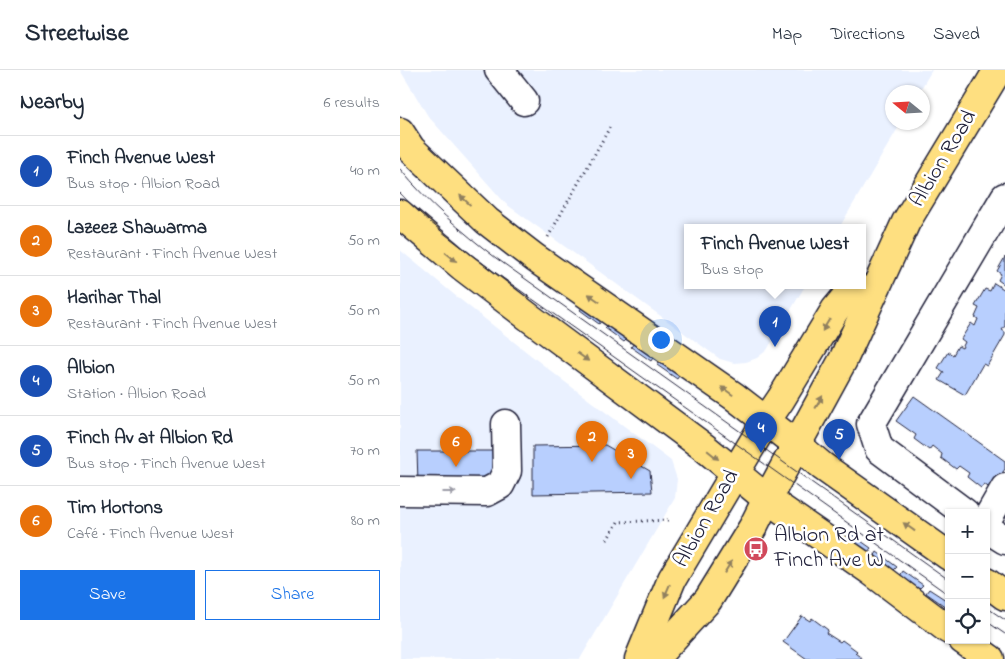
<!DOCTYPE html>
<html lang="en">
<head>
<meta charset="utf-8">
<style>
  :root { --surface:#fff; --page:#f6f6f7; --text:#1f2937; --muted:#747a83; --line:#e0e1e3; --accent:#1a73e8 }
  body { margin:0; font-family:"Indie Flower",sans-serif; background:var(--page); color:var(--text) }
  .controls { position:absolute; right:15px; bottom:15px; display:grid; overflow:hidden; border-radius:0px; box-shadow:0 1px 4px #0004 }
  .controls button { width:45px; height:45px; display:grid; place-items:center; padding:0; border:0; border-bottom:1px solid var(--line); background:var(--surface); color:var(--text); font:25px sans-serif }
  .compass { position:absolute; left:485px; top:15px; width:45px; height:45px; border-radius:50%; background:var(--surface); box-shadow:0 1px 4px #0004; rotate:288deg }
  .you { position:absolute; left:260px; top:269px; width:18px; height:18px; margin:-12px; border:4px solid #fff; border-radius:50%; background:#1a73e8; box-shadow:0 0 0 8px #1a73e833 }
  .badge { display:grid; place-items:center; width:32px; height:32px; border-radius:50%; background:var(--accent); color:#fff; font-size:16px; font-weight:700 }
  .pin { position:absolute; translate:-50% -41px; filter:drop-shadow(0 1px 2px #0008) }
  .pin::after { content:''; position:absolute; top:26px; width:18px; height:15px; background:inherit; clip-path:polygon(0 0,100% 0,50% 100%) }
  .popup { position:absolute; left:284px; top:154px; width:182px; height:65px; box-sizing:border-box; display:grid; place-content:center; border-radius:0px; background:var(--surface); filter:drop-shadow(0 1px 4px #0005); font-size:16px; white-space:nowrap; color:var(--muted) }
  .popup b { font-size:19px; color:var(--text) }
  .popup::after { content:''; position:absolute; left:50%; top:100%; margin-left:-10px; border:10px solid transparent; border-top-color:var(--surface) }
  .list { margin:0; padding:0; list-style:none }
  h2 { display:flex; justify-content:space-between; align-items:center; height:65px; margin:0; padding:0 20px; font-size:21px }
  h2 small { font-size:16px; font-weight:400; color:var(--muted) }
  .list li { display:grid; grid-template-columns:32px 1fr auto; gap:15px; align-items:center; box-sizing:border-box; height:70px; padding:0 20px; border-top:1px solid var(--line) }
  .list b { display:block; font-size:19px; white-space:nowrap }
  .list p { margin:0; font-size:16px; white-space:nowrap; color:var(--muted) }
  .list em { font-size:16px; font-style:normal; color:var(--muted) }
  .actions { display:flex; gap:10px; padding:15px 20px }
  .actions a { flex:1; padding:11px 0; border:1px solid var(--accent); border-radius:0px; text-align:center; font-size:18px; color:var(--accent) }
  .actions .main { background:var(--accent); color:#fff }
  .icon { flex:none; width:28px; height:28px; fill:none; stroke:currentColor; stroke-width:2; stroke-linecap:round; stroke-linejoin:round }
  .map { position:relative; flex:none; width:605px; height:589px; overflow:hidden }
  header { display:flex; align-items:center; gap:30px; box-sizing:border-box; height:70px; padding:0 25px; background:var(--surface); border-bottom:1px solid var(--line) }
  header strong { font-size:24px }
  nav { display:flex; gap:28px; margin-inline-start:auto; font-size:18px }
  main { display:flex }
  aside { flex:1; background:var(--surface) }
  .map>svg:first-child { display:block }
  .built { fill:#eaf1ff }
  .building { fill:#b8cffe; stroke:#22223b }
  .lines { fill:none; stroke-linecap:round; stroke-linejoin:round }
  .minor-casing { stroke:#22223b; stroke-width:31 }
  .major-casing { stroke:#22223b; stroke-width:31 }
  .path { stroke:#22223b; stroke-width:3; stroke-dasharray:1 4; stroke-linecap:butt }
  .minor { stroke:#fff; stroke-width:28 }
  .major { stroke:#fedf80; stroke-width:28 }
  .tram { stroke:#22223b; stroke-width:1 }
  .oneway { fill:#90805e }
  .oneway2 { fill:#9c9ca7 }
  .labels { text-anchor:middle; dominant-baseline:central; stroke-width:5; stroke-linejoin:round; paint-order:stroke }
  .street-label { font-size:22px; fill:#22223b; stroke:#fff }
  .poi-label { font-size:22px; fill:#22223b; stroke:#fff; text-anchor:start }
</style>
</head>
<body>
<header>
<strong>Streetwise</strong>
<nav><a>Map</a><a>Directions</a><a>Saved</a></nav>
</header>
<main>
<aside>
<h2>Nearby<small>6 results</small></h2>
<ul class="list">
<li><span class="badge" style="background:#1a4fb4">1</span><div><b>Finch Avenue West</b><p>Bus stop · Albion Road</p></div><em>40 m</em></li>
<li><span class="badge" style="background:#e8710a">2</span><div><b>Lazeez Shawarma</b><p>Restaurant · Finch Avenue West</p></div><em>50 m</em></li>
<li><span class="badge" style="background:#e8710a">3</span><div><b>Harihar Thal</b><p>Restaurant · Finch Avenue West</p></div><em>50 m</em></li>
<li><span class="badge" style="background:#1a4fb4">4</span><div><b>Albion</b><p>Station · Albion Road</p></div><em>50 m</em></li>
<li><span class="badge" style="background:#1a4fb4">5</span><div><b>Finch Av at Albion Rd</b><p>Bus stop · Finch Avenue West</p></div><em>70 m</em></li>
<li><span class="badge" style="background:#e8710a">6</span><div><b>Tim Hortons</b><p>Café · Finch Avenue West</p></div><em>80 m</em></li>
</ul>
<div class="actions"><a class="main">Save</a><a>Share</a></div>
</aside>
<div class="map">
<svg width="605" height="589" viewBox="0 0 605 589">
  <rect width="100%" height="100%" fill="#fff"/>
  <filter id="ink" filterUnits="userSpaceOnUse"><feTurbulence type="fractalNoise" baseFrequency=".02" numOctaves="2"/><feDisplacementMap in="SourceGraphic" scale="10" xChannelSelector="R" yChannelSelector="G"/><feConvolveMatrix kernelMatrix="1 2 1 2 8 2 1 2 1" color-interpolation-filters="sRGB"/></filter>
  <g filter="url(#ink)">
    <!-- built -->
    <g class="built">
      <path d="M0 0H532L519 22H492V52L501 53 439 158H288V216H405L367 280 357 288 346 292 334 293 320 289 106 134 28 46Z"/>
      <path d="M0 180 57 227 161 309 271 391 277 409 275 428 180 589H0Z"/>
    </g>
    <!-- building -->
    <g class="building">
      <path d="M605 187V215L598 210 601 204 597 201Z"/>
      <path d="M594 213 605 220V256L602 260 605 262V265L587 296 583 294 565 325 539 310 544 302 538 298 548 282 553 285 558 276 562 278 565 272 561 269 571 253 575 256 578 249 575 247 579 238 575 236 585 219 590 221Z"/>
      <path d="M183 236 202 250 199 254 180 240Z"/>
      <path d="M209 254 228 268 224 272 205 258Z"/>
      <path d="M234 273 254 286 251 291 231 277Z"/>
      <path d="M260 291 280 304 277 309 257 295Z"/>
      <path d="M514 326 605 391V399L591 419 584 414 581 418 567 407 569 403 559 396 556 399 541 388 542 384 532 376 529 380 514 369 516 365 496 351Z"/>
      <path d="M205 375 250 401 252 422 133 424V376Z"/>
      <path d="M17 381H94V412L18 413Z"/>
      <path d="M451 464 471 478 467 483 448 469Z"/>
      <path d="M477 482 497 497 493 501 474 487Z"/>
      <path d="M503 501 523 515 519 519 500 506Z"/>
      <path d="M529 519 549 532 546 537 526 523Z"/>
      <path d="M402 546 410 551 412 548 428 560 426 563 440 572 442 570 457 581 455 583 463 589H407L383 572Z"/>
    </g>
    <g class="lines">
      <defs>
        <g id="minor">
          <path d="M99 0 124 31"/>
          <path d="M0 421 87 422 100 415 107 401 106 354"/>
          <path d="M565 443 479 379 471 354 605 127"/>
          <path d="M586 451 605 418"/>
          <path d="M586 458 605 470"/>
        </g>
        <g id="major">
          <path d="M0 62 11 79 87 151 135 188 335 327 396 374 422 396 549 486"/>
          <path d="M0 144 63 197 130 248 305 378 367 429 471 501 549 560"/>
          <path d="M586 512 605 526"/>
          <path d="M563 570 590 589"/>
          <path d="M239 589 272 509 366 351 381 329 435 240 455 216"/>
          <path d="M254 589 308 530 353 457 367 429 443 290 506 152 598 0"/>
        </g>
      </defs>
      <!-- minor casing -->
      <use href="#minor" class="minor-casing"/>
      <!-- major casing -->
      <use href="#major" class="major-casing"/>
      <!-- path -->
      <g class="path">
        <path d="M148 167 210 57"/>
        <path d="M207 470 218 452 269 450"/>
      </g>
      <!-- minor -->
      <use href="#minor" class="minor"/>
      <!-- major -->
      <use href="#major" class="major"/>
      <!-- tram -->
      <g class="tram">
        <path d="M0 99C28 133 61 161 96 188L549 510"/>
        <path d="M0 123C27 153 61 176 93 201L549 525"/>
        <path d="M586 537 605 550"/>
        <path d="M586 551 605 564"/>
      </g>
    </g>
    <!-- one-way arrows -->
    <defs><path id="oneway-solid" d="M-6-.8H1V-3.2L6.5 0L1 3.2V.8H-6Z" transform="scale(1.25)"/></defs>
    <g class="oneway">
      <use href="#oneway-solid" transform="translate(65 130) rotate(-137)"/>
      <use href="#oneway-solid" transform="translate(51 187) rotate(39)"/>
      <use href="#oneway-solid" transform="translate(194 228) rotate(-145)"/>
      <use href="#oneway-solid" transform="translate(426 255) rotate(121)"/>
      <use href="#oneway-solid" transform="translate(183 287) rotate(36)"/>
      <use href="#oneway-solid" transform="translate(327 321) rotate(-145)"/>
      <use href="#oneway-solid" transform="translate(419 332) rotate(-60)"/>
      <use href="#oneway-solid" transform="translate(313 385) rotate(39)"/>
      <use href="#oneway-solid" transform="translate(509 457) rotate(-144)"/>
      <use href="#oneway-solid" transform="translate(328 497) rotate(-58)"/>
      <use href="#oneway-solid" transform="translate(267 521) rotate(113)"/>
    </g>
    <use class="oneway2" href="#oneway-solid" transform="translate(49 422)"/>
  </g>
  <!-- icons -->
  <defs>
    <symbol id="bus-disc" viewBox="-11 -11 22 22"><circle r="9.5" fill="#d1495b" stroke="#fff"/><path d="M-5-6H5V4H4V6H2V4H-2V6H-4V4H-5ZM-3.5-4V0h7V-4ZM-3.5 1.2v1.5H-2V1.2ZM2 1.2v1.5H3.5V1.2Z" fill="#fff"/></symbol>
  </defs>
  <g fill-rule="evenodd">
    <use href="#bus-disc" x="342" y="465" width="28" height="28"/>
  </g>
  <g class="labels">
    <!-- street labels -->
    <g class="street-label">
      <text transform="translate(544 89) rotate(-59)">Albion Road</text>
      <text transform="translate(307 449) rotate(-60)">Albion Road</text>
    </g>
    <!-- poi labels -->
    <g class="poi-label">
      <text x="374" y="466">Albion Rd at<tspan x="374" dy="25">Finch Ave W</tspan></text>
    </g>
  </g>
</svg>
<div class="controls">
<button>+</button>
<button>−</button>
<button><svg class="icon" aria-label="locate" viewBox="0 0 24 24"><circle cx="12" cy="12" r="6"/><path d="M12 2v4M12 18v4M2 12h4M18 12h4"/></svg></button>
</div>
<svg class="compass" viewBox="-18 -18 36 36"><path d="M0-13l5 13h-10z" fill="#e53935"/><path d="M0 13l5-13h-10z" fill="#747a83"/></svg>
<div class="you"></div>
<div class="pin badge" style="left:375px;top:277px;background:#1a4fb4">1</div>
<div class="popup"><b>Finch Avenue West</b>Bus stop</div>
<div class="pin badge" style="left:192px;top:392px;background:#e8710a">2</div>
<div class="pin badge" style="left:231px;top:409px;background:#e8710a">3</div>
<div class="pin badge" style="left:361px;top:383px;background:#1a4fb4">4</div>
<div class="pin badge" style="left:439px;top:390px;background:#1a4fb4">5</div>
<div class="pin badge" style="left:56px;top:397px;background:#e8710a">6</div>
</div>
</main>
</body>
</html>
